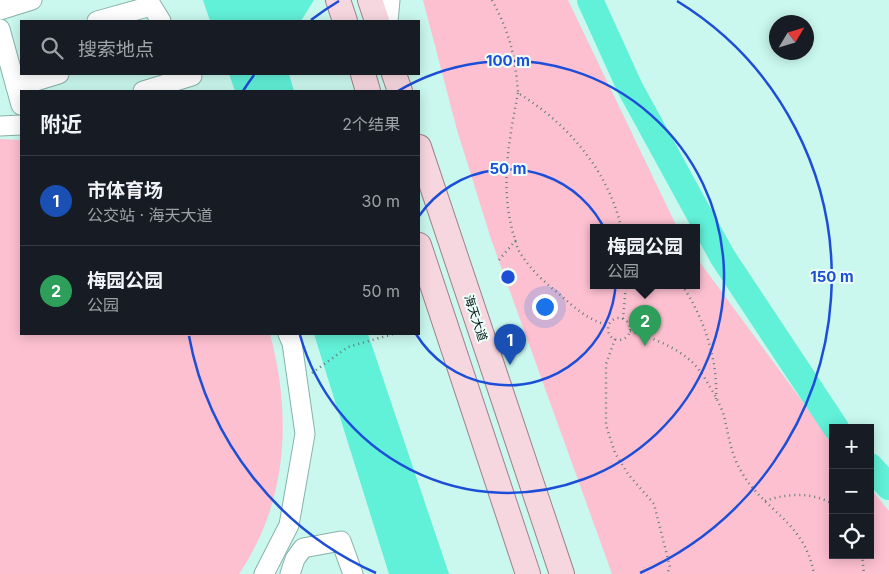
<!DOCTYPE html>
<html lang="zh">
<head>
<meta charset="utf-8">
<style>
  :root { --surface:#171b24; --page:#20242c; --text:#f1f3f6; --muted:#9ea1a6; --line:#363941; --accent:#d93025 }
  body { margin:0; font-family:Inter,"Noto Sans SC",sans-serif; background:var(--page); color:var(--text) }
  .controls { position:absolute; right:15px; bottom:15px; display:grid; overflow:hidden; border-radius:0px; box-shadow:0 2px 12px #0003 }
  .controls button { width:45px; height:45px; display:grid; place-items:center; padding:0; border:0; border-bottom:1px solid var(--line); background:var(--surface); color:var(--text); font:25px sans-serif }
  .compass { position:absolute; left:769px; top:15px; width:45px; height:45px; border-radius:50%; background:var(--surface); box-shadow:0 2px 12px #0003; rotate:52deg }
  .you { position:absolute; left:544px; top:306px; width:18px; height:18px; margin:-12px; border:4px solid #fff; border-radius:50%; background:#1a73e8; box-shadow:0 0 0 8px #1a73e833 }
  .badge { display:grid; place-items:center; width:32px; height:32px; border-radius:50%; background:var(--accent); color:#fff; font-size:16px; font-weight:700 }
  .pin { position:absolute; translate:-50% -41px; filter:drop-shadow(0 1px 2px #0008) }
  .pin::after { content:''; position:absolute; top:26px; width:18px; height:15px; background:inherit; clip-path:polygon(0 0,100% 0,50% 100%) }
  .popup { position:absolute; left:590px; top:224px; width:110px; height:65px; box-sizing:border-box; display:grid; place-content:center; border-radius:0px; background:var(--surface); filter:drop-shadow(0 1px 4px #0005); font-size:16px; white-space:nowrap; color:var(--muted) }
  .popup b { font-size:19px; color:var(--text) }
  .popup::after { content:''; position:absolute; left:50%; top:100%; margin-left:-10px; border:10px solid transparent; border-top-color:var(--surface) }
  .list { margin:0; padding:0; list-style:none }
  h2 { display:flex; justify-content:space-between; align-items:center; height:65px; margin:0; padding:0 20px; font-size:21px }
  h2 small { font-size:16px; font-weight:400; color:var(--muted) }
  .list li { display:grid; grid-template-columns:32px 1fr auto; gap:15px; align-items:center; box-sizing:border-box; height:90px; padding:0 20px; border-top:1px solid var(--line) }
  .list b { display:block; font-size:19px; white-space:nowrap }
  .list p { margin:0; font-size:16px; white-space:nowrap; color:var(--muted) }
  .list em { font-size:16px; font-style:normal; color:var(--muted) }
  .icon { flex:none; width:28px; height:28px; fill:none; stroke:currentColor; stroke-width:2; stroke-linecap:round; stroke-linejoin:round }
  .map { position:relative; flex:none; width:889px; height:574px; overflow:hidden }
  .search { position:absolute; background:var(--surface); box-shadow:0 2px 12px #0003; left:20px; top:20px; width:400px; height:55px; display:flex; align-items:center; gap:12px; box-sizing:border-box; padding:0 18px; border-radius:0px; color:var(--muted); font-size:19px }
  .panel { position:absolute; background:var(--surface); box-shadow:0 2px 12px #0003; left:20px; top:90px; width:400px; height:245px; border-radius:0px }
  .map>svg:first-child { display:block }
  .green { fill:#fdc0d1 }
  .water { fill:#61f0d8 }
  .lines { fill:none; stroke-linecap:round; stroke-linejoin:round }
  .river { stroke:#61f0d8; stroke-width:26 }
  .minor-casing { stroke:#87b2a9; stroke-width:21 }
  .major-casing { stroke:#9e828a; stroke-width:26 }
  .path { stroke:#607e77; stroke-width:2.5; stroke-dasharray:1 4; stroke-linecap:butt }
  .minor { stroke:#fff; stroke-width:19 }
  .major { stroke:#f7d7df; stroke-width:24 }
  .ring { fill:none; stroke:#1d4ed8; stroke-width:2.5 }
  .labels { text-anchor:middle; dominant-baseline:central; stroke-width:4; stroke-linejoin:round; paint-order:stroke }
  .street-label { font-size:12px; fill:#051512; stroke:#edfffa }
  .centre { fill:#1d4ed8; stroke:#edfffa; stroke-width:2.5 }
  .ring-label { font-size:15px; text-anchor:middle; font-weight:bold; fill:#1d4ed8; stroke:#edfffa; stroke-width:4; stroke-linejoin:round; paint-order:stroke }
</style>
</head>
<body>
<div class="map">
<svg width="889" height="574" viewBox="0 0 889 574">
  <rect width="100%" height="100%" fill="#caf8ee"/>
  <!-- green -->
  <g class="green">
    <path d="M423 0H568L677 227H594V285H696V257L833 443V555H870V488L889 511V574H612L491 239 457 130Z"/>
    <path d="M0 139 21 140V334H270C292 416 288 502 239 574H0Z"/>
  </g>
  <!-- water -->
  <g class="water">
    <path d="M203 0H314L301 21H210Z"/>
    <path d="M229 74H289L294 91H235Z"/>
    <path d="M314 334H368L449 574H389Z"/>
  </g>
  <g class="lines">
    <!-- river -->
    <g class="river">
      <path d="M590 0 630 88 722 256 836 428"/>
      <path d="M870 466 889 487"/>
    </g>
    <defs>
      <g id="minor">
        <path d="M148 0 161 21"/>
        <path d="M0 10 32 0"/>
        <path d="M97 21 151 6"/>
        <path d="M388 21 390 0"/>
        <path d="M0 29 21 105"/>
        <path d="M16 87 59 74"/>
        <path d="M143 91 192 76"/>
        <path d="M0 126 21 125"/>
        <path d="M264 574 289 525 305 434 292 343 288 334"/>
        <path d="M290 574 295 559 303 548 341 541 353 574"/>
      </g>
      <g id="major">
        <path d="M338 0 345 21"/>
        <path d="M370 0 377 21"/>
        <path d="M363 74 368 91"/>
        <path d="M394 74 400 91"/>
        <path d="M419 147 562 574"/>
        <path d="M419 245 528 574"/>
      </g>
    </defs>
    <!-- minor casing -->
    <use href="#minor" class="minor-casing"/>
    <!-- major casing -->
    <use href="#major" class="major-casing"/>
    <!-- path -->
    <g class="path">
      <path d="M492 0C510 34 515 54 518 93 567 123 608 170 621 227"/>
      <path d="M518 93C509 140 500 186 513 233 515 238 516 246 519 251 529 268 543 281 558 293 574 307 587 320 608 325"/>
      <path d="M499 260 516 240"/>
      <path d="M682 285C704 318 718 359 716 399"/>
      <circle cx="619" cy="329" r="11"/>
      <path d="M623 319 626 285"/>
      <path d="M630 331C650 337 674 346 691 361 701 369 721 404 724 416 729 436 730 452 741 471 764 512 804 520 814 574"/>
      <path d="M615 339 606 364V425L615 453 628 474 654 504 670 567 667 574"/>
      <path d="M312 373 348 347 393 334"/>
      <path d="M765 501C787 493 812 492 833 504"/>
      <path d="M862 555 864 574"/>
    </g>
    <!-- minor -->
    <use href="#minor" class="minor"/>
    <!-- major -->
    <use href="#major" class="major"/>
  </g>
  <!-- distance rings -->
  <g class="ring">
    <path d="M419 216A108 108 0 1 1 416 334"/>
    <path d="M398 91A216 216 0 1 1 300 335"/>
    <path d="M376 573A324 324 0 0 1 189 336M243 91A324 324 0 0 1 254 75M311 20A324 324 0 0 1 339 1M677 1A324 324 0 0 1 640 573"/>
  </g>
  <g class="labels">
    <!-- street labels -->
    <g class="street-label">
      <text transform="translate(476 318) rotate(72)">海天大道</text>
    </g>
  </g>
  <circle cx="508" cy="277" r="8" class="centre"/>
  <g class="ring-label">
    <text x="508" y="66">100 m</text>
    <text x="508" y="174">50 m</text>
    <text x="832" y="282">150 m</text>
  </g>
</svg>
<div class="controls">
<button>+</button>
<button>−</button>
<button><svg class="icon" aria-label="locate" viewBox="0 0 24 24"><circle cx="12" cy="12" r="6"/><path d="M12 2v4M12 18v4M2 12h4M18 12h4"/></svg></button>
</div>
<svg class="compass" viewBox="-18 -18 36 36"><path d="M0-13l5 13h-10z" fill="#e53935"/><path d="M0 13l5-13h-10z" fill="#9ea1a6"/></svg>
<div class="you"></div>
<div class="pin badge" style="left:510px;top:365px;background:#1a4fb4">1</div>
<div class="pin badge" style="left:645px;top:346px;background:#2e9e5b">2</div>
<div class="popup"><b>梅园公园</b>公园</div>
<div class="search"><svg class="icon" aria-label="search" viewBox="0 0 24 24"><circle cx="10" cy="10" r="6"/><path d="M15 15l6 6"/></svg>搜索地点</div>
<section class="panel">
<h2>附近<small>2个结果</small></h2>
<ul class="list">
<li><span class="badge" style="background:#1a4fb4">1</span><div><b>市体育场</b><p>公交站 · 海天大道</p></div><em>30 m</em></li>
<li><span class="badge" style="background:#2e9e5b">2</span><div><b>梅园公园</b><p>公园</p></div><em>50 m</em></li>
</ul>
</section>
</div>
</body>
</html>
